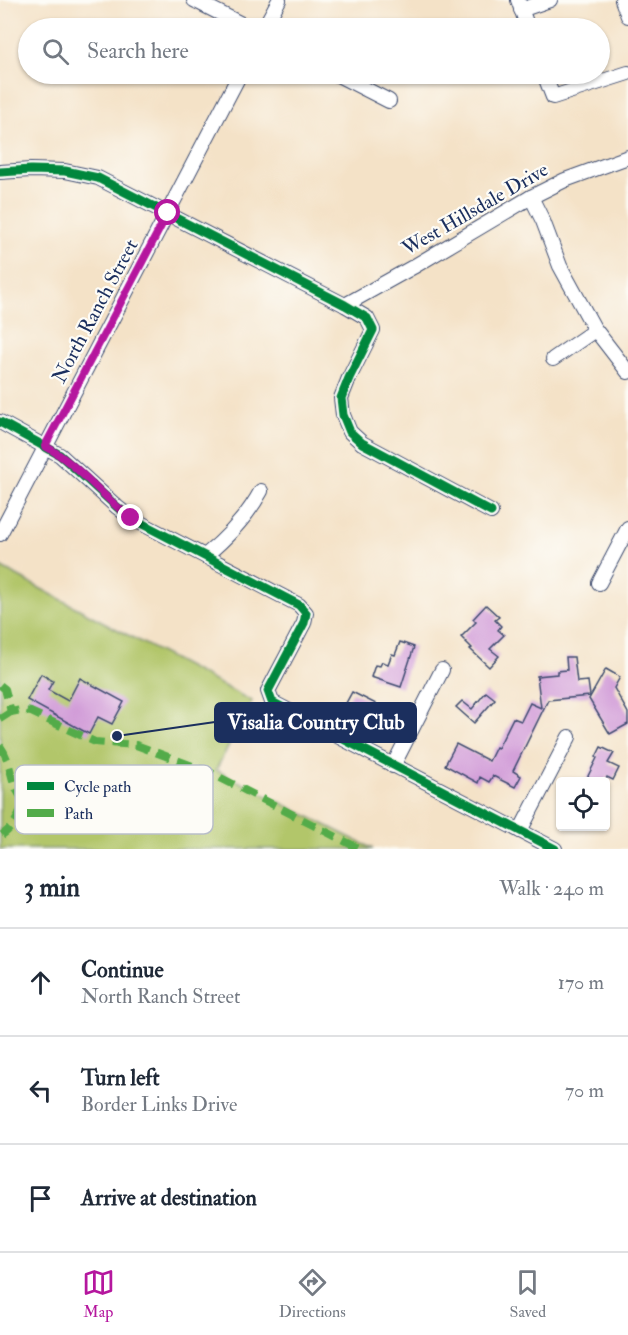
<!DOCTYPE html>
<html lang="en">
<head>
<meta charset="utf-8">
<style>
  :root { --surface:#fff; --page:#f6f6f7; --text:#1f2937; --muted:#747a83; --line:#e0e1e3; --accent:#b5179e }
  body { margin:0; font-family:"IM FELL Double Pica",serif; background:var(--page); color:var(--text) }
  .controls { position:absolute; right:18px; bottom:18px; display:grid; overflow:hidden; border-radius:6px; box-shadow:0 2px 4px #0004 }
  .controls button { width:54px; height:54px; display:grid; place-items:center; padding:0; border:0; border-bottom:2px solid var(--line); background:var(--surface); color:var(--text); font:30px sans-serif }
  .stop { position:absolute; width:18px; height:18px; margin:-14px; border:4px solid #b5179e; border-radius:50%; background:#fff }
  .stop.end { background:#b5179e; border-color:#fff; box-shadow:0 2px 6px #0008 }
  .list { margin:0; padding:0; list-style:none }
  h2 { display:flex; justify-content:space-between; align-items:center; height:78px; margin:0; padding:0 24px; font-size:26px }
  h2 small { font-size:20px; font-weight:400; color:var(--muted) }
  .list li { display:grid; grid-template-columns:39px 1fr auto; gap:18px; align-items:center; box-sizing:border-box; height:108px; padding:0 24px; border-top:2px solid var(--line) }
  .list b { display:block; font-size:22px; white-space:nowrap }
  .list p { margin:0; font-size:20px; white-space:nowrap; color:var(--muted) }
  .list em { font-size:20px; font-style:normal; color:var(--muted) }
  .icon { flex:none; width:33px; height:33px; fill:none; stroke:currentColor; stroke-width:2; stroke-linecap:round; stroke-linejoin:round }
  .map { position:relative; flex:none; width:628px; height:849px; overflow:hidden }
  .search { position:absolute; background:var(--surface); box-shadow:0 2px 4px #0004; left:18px; right:18px; top:18px; height:66px; display:flex; align-items:center; gap:15px; box-sizing:border-box; padding:0 21px; border-radius:33px; color:var(--muted); font-size:22px }
  .sheet { height:402px; background:var(--surface) }
  nav { display:flex; justify-content:space-around; align-items:center; box-sizing:border-box; height:84px; border-top:2px solid var(--line); background:var(--surface); font-size:16px; color:var(--muted) }
  nav a { display:grid; justify-items:center; gap:3px }
  nav .on { color:var(--accent) }
  .map>svg:first-child { display:block }
  .green { fill:#b2c66a; stroke:#667a64; stroke-width:1.5 }
  .building { fill:#d099d7 }
  .lines { fill:none; stroke-linecap:round; stroke-linejoin:round }
  .minor-casing { stroke:#3c4a6e; stroke-width:16 }
  .minor { stroke:#fff; stroke-width:14 }
  .quiet { stroke:#52ab49; stroke-width:8; stroke-dasharray:15 8; stroke-linecap:butt }
  .cycleway-casing { stroke:#fdfcf7; stroke-width:13 }
  .cycleway { stroke:#00873e; stroke-width:9 }
  .route { stroke:#b5179e; stroke-width:8 }
  .labels { text-anchor:middle; dominant-baseline:central; stroke-width:4.5; stroke-linejoin:round; paint-order:stroke }
  .street-label { font-size:20px; fill:#1b2f5e; stroke:#fdfcf7 }
  .key { fill:#fdfcf7; stroke:#b9bec9; stroke-width:1.5 }
  .key-label { font-size:16px; fill:#1b2f5e }
  .leader { fill:none; stroke:#1b2f5e; stroke-width:2 }
  .callout-dot { fill:#1b2f5e; stroke:#fdfcf7; stroke-width:2 }
  .callout { fill:#1b2f5e; stroke:#1b2f5e; stroke-width:2 }
  .callout-label { font-size:21px; text-anchor:middle; font-weight:bold; fill:#fff }
</style>
</head>
<body>
<div class="map">
<svg width="628" height="849" viewBox="0 0 628 849">
  <rect width="100%" height="100%" fill="#fdfcf7"/>
  <filter id="ink" filterUnits="userSpaceOnUse"><feTurbulence type="fractalNoise" baseFrequency=".0167" numOctaves="2"/><feDisplacementMap in="SourceGraphic" scale="12" xChannelSelector="R" yChannelSelector="G"/><feConvolveMatrix kernelMatrix="1 2 1 2 8 2 1 2 1" color-interpolation-filters="sRGB"/></filter>
  <filter id="wash" filterUnits="userSpaceOnUse"><feTurbulence type="fractalNoise" baseFrequency=".008" numOctaves="4" result="noise"/><feDisplacementMap in="SourceGraphic" scale="24" xChannelSelector="R" yChannelSelector="G"/><feGaussianBlur stdDeviation="1.35" result="paint"/><feColorMatrix in="noise" values="0 0 0 0 0 0 0 0 0 0 0 0 0 0 0 0 0 1.4 0 .05"/><feComposite in="paint" operator="in"/></filter>
  <g filter="url(#wash)">
    <rect width="100%" height="100%" fill="#f4e2c7"/>
    <!-- green -->
    <path class="green" d="M0 567 252 701 216 770 373 849H0Z"/>
    <g id="blocks">
      <!-- building -->
      <g class="building">
        <path d="M486 605 499 617 495 620 501 626 498 630 504 635 490 649 499 656 489 667 470 649 472 648 461 637 476 622 473 619Z"/>
        <path d="M400 642 414 647 401 687 371 677 375 665 380 666 382 662 388 664 392 654 395 655Z"/>
        <path d="M566 657H574L577 682 588 681 590 696 548 700 513 771 521 776 515 787 493 776 489 782 480 777 478 783 445 765 456 744 489 761 496 747 498 748 513 718 521 721 530 703 541 708 537 676 557 674V671L567 670Z"/>
        <path d="M606 669 620 677 614 688 628 713V724L610 734 589 699Z"/>
        <path d="M41 674 53 681 48 690 68 701 80 678 124 702 112 724 98 717 89 734 27 700Z"/>
        <path d="M352 692 392 712 379 737 351 723 357 711 345 705Z"/>
        <path d="M486 692 495 699 474 723 456 707 462 701 472 709Z"/>
        <path d="M601 747 614 753 608 763 619 768 613 780 607 777 605 782H585L597 758 596 757Z"/>
      </g>
    </g>
  </g>
  <g filter="url(#ink)">
    <use href="#blocks" fill-opacity="0" stroke="#3c4a6e" stroke-width="1.5"/>
    <g class="lines">
      <defs>
        <g id="minor">
          <path d="M194 0 249 28"/>
          <path d="M518 0 528 28"/>
          <path d="M622 0 628 16"/>
          <path d="M521 10 550 0"/>
          <path d="M264 28 279 0"/>
          <path d="M336 74 389 101"/>
          <path d="M544 74 553 97 628 73"/>
          <path d="M0 172 31 170 65 171 98 178 345 305 367 318 373 330 349 378 341 398 343 415 350 432 362 443 491 512"/>
          <path d="M531 197 543 221 560 266 594 328 628 372"/>
          <path d="M345 305 413 267 531 197 565 180 628 157"/>
          <path d="M553 359 595 330"/>
          <path d="M0 422 60 455 117 507 131 518 299 605 306 613 304 623 268 691 272 702 555 849"/>
          <path d="M0 534 240 74"/>
          <path d="M205 556C228 537 247 517 261 491"/>
          <path d="M599 583 628 528"/>
          <path d="M393 766 442 670"/>
          <path d="M520 831 569 737"/>
        </g>
      </defs>
      <!-- minor casing -->
      <use href="#minor" class="minor-casing"/>
      <!-- minor -->
      <use href="#minor" class="minor"/>
      <!-- quiet -->
      <g class="quiet">
        <path d="M0 685 5 689 11 712 21 710 31 712 95 742 136 745 209 772 360 849"/>
        <path d="M0 719 11 712"/>
        <path d="M0 746C13 763 9 786 24 800 21 814 14 827 2 835"/>
      </g>
      <defs>
        <g id="cycleway">
          <path d="M0 172 31 170 65 171 98 178 345 305 367 318 373 330 349 378 341 398 343 415 350 432 362 443 491 512"/>
          <path d="M0 422 60 455 117 507 131 518 299 605 306 613 304 623 268 691 272 702 555 849"/>
        </g>
      </defs>
      <!-- cycleway casing -->
      <use href="#cycleway" class="cycleway-casing"/>
      <!-- cycleway -->
      <use href="#cycleway" class="cycleway"/>
    </g>
  </g>
  <g class="lines" filter="url(#ink)">
    <!-- route -->
    <path class="route" d="M131 518C101 496 78 464 45 446L168 213"/>
  </g>
  <g class="labels">
    <!-- street labels -->
    <g class="street-label">
      <text transform="translate(475 209) rotate(-30)">West Hillsdale Drive</text>
      <text transform="translate(95 311) rotate(-62)">North Ranch Street</text>
    </g>
  </g>
  <!-- legend -->
  <rect x="15" y="765" width="198" height="69" rx="9" class="key"/>
  <rect x="27" y="782" width="27" height="8" fill="#00873e"/>
  <rect x="27" y="809" width="27" height="8" fill="#52ab49"/>
  <g class="key-label">
    <text x="64" y="792">Cycle path</text>
    <text x="64" y="819">Path</text>
  </g>
  <!-- callouts -->
  <path class="leader" d="M117 736L215 722"/>
  <circle class="callout-dot" cx="117" cy="736" r="6"/>
  <rect class="callout" x="215" y="703" width="201" height="39" rx="6"/>
  <g class="callout-label">
    <text x="316" y="729">Visalia Country Club</text>
  </g>
</svg>
<div class="controls">
<button><svg class="icon" aria-label="locate" viewBox="0 0 24 24"><circle cx="12" cy="12" r="6"/><path d="M12 2v4M12 18v4M2 12h4M18 12h4"/></svg></button>
</div>
<div class="stop" style="left:168px;top:213px"></div>
<div class="stop end" style="left:131px;top:518px"></div>
<div class="search"><svg class="icon" aria-label="search" viewBox="0 0 24 24"><circle cx="10" cy="10" r="6"/><path d="M15 15l6 6"/></svg>Search here</div>
</div>
<section class="sheet">
<h2>3 min<small>Walk · 240 m</small></h2>
<ul class="list">
<li><svg class="icon" aria-label="ahead" viewBox="0 0 24 24"><path d="M12 20V5M6 11l6-6 6 6"/></svg><div><b>Continue</b><p>North Ranch Street</p></div><em>170 m</em></li>
<li><svg class="icon" aria-label="left" viewBox="0 0 24 24"><path d="M17 20v-9H6M10 6l-5 5 5 5"/></svg><div><b>Turn left</b><p>Border Links Drive</p></div><em>70 m</em></li>
<li><svg class="icon" aria-label="arrive" viewBox="0 0 24 24"><path d="M6 21V4h12l-3 4 3 4H6"/></svg><div><b>Arrive at destination</b></div></li>
</ul>
</section>
<nav>
<a class="on"><svg class="icon" aria-label="map" viewBox="0 0 24 24"><path d="M3 6l6-2 6 2 6-2v14l-6 2-6-2-6 2zM9 4v14M15 6v14"/></svg>Map</a>
<a><svg class="icon" aria-label="directions" viewBox="0 0 24 24"><path d="M12 3l9 9-9 9-9-9zM9 14v-3h6M13 9l2 2-2 2"/></svg>Directions</a>
<a><svg class="icon" aria-label="saved" viewBox="0 0 24 24"><path d="M7 4h10v16l-5-4-5 4z"/></svg>Saved</a>
</nav>
</body>
</html>
